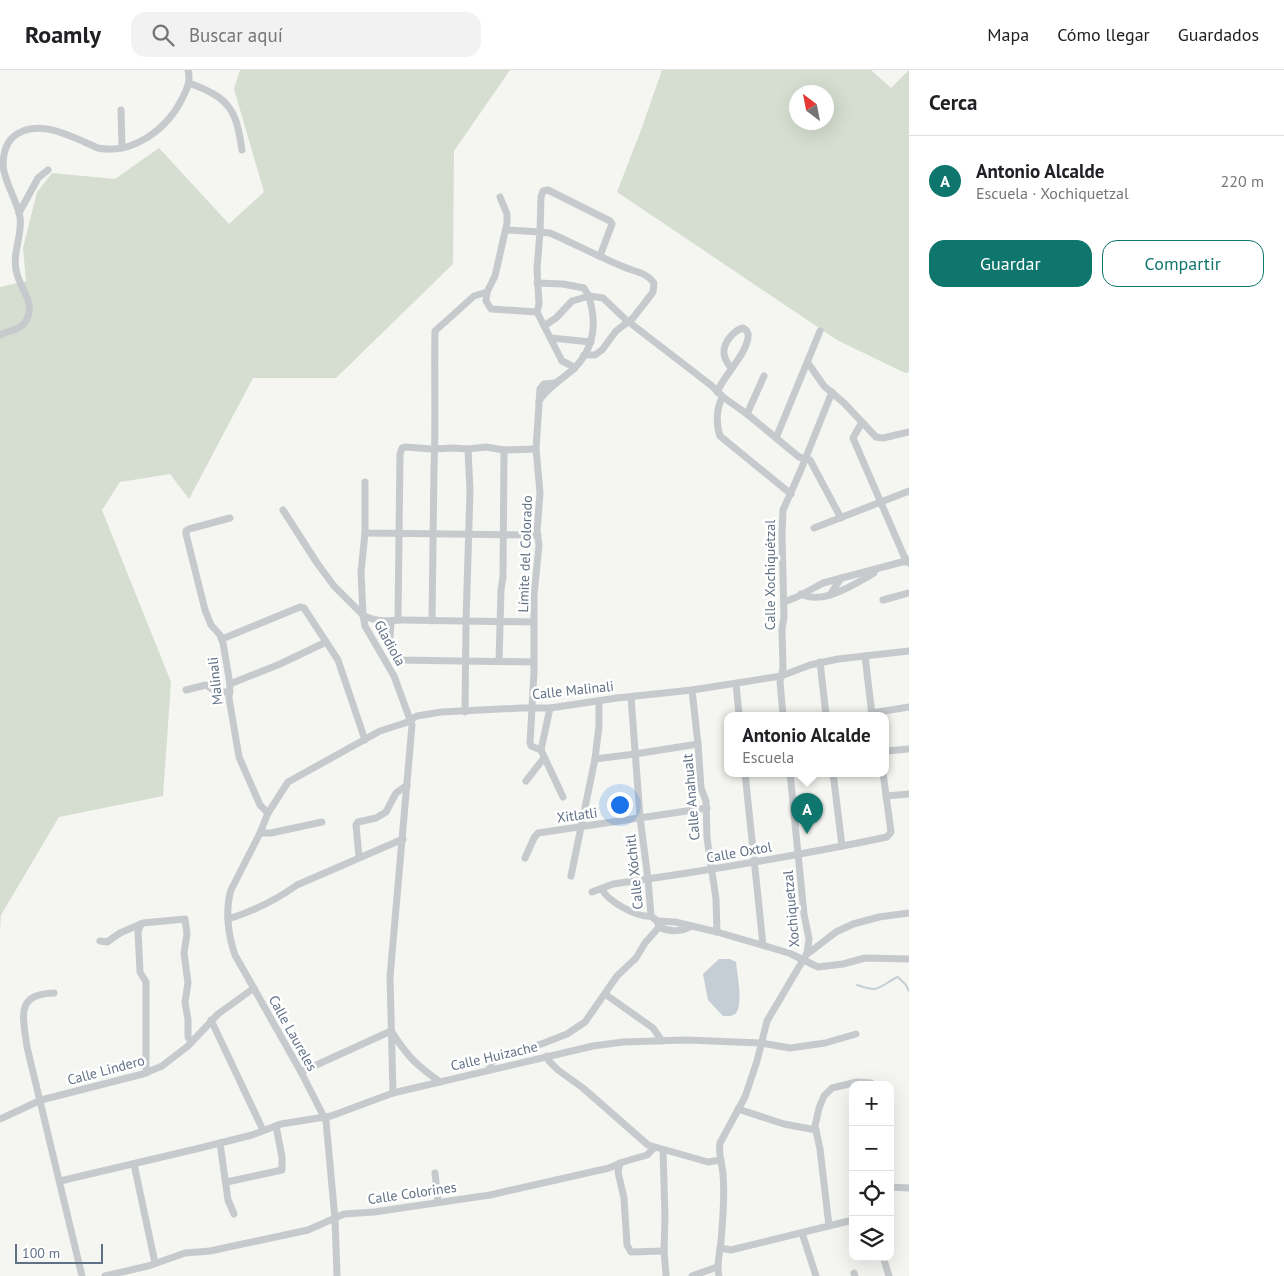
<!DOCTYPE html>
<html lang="es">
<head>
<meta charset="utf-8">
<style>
  :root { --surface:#fff; --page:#f2f2f2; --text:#202124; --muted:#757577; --line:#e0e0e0; --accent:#0f766e }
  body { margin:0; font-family:"PT Sans",sans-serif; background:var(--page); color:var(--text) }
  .controls { position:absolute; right:15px; bottom:15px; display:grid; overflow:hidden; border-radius:10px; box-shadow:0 5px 20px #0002 }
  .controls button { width:45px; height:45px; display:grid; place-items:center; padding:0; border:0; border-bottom:1px solid var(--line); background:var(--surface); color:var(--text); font:25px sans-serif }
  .compass { position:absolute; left:789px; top:15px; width:45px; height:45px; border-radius:50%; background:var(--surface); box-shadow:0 5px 20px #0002; rotate:328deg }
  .scale { position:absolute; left:15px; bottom:12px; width:88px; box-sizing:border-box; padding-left:5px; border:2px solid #617185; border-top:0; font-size:14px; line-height:18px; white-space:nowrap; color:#617185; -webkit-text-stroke:4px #fff; paint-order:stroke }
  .you { position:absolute; left:619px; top:734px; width:18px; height:18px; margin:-12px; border:4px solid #fff; border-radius:50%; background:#1a73e8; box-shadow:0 0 0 8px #1a73e833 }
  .badge { display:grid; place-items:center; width:32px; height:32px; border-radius:50%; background:var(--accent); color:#fff; font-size:16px; font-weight:700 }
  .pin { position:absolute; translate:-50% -41px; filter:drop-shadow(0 1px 2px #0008) }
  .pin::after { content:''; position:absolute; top:26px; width:18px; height:15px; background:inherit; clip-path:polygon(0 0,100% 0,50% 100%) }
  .popup { position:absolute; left:724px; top:642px; width:165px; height:65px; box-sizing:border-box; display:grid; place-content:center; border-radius:10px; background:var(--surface); filter:drop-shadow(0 1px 4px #0005); font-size:16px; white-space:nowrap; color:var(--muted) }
  .popup b { font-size:19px; color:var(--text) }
  .popup::after { content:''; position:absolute; left:50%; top:100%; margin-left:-10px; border:10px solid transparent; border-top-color:var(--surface) }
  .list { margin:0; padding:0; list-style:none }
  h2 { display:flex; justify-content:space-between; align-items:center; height:65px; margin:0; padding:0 20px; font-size:21px }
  h2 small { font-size:16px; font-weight:400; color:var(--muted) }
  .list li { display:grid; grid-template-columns:32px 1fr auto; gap:15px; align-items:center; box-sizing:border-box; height:90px; padding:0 20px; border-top:1px solid var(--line) }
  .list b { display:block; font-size:19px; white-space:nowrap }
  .list p { margin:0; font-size:16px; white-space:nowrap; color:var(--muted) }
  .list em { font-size:16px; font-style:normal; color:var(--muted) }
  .actions { display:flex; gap:10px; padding:15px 20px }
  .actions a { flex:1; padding:11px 0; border:1px solid var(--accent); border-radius:15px; text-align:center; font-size:18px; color:var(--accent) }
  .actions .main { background:var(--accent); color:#fff }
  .icon { flex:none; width:28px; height:28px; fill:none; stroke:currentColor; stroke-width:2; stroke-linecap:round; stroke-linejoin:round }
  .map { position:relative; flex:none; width:909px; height:1206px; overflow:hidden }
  header { display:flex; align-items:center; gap:30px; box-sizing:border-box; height:70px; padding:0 25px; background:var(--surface); border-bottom:1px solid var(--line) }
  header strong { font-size:24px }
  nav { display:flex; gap:28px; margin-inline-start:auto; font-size:18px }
  .search { width:350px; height:45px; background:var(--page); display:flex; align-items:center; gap:12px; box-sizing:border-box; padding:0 18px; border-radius:15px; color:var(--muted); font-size:19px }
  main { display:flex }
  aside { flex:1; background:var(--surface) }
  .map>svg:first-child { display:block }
  .green { fill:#d5ded1; fill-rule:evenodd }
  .water { fill:#c5ced4 }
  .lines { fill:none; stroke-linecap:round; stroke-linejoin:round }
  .stream { stroke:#c5ced4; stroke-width:2 }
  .minor { stroke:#c7cacd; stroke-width:7 }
  .labels { text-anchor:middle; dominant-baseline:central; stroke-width:5; stroke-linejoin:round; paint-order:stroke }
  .street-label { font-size:14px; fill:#617185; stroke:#fff }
</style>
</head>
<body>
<header>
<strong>Roamly</strong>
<div class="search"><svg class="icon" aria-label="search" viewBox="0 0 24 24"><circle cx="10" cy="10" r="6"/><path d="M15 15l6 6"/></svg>Buscar aquí</div>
<nav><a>Mapa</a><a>Cómo llegar</a><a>Guardados</a></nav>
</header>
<main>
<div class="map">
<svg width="909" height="1206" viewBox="0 0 909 1206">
  <rect width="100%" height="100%" fill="#f5f5f1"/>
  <!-- green -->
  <g class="green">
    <path d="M240 0H510L454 81 453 194 336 308H253L189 429 170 404 120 412 102 440 171 612 163 726 59 747 1 845 0 861V217L26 211 23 178 37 122 52 103 115 109 159 78 229 154 264 122 234 19Z"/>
    <path d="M662 0H871L891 18 909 0V302L905 303 837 270 617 122 641 60ZM796 22H826V52H796Z"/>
  </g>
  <!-- water -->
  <path class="water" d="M719 889H730L736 892C737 903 744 937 735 944 731 947 727 946 723 946L708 930 703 904Z"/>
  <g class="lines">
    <!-- stream -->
    <path class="stream" d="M857 915C861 916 868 919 873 919 882 919 889 910 898 907L906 915 909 921"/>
    <!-- minor -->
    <g class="minor">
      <path d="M189 13C229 28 236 38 242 80"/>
      <path d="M121 40 122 78"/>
      <path d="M500 127 507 144V153L495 206 487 222 486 231 491 239 537 242"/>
      <path d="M19 143 38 108 48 100"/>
      <path d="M506 160 540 162 537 199 539 234 537 242 562 291 572 296 574 299"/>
      <path d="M537 213 563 214 584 218C590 226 592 237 593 247 595 268 587 288 570 302 559 311 547 318 539 331"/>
      <path d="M544 256 556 248 572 231 589 226 603 228 625 249 712 316 723 327 747 344 799 387 810 390 841 448"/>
      <path d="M0 265C9 260 20 261 26 251 36 233 21 220 17 204 11 184 23 165 20 147 17 130 5 114 3 96 3 87 5 75 12 68 35 45 74 68 98 78 133 85 167 59 182 29 187 19 191 11 188 0"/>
      <path d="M551 268 591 272"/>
      <path d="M584 285H595L602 280 616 261 633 248 650 226 653 222 654 213C646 202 635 202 624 197 599 187 575 174 550 163L540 162 541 127 543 121 548 120 610 151 612 154 600 186"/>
      <path d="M808 293 824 316 844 333 876 367 883 368 909 362"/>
      <path d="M717 322C725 304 745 286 748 268 749 263 747 260 743 258 734 260 723 273 724 283 724 288 728 294 731 298"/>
      <path d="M723 327C716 336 716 355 720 366L791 424"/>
      <path d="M747 344 764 306"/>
      <path d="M862 352 853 368 904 486 909 493"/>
      <path d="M776 368 820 261"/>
      <path d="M365 412V463L538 465"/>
      <path d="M283 440 317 493 334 516 363 545 365 556 394 606 412 655 390 907 393 1023"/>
      <path d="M230 448 189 459 186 461V464L205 540 211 555 220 565 223 573 230 614 229 628 239 687 260 735 268 743"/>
      <path d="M814 458 909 421"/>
      <path d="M365 463 361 502 363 545C376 552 387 551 402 550L534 552"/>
      <path d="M801 524C823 536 856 513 874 503"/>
      <path d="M830 525 841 508"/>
      <path d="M883 530 909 523"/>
      <path d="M784 532 797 527 823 513 902 492H909"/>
      <path d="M398 550 400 384 402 378 405 377 432 379 454 378 468 379 486 377 504 380 536 379"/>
      <path d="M391 551C391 564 386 583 398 590L534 592"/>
      <path d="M432 551 434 397C436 352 434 306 435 261L474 226 487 222"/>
      <path d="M222 569 300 537 304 538 338 590 365 670"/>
      <path d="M865 586 872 645"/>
      <path d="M499 591 501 520 503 507 504 380"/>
      <path d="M820 592 826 645"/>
      <path d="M230 614 280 594 326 572"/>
      <path d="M736 614 739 645"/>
      <path d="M186 620 206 615 216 622H230"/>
      <path d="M692 620 698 674 701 718 706 731 707 768 716 829 717 862"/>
      <path d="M631 627 640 747 648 809 651 846 657 851 659 857C669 862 682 862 691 856"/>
      <path d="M550 638 541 680 563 727"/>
      <path d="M465 642 466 551 470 421 468 379"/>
      <path d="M872 643 909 637"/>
      <path d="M783 645 780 612 783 598 782 559 784 547 782 465 783 440 800 402 832 322"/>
      <path d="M541 680 531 676 530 673 534 602V525L539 475 537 461 540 423 536 379 540 319 544 314 556 313"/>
      <path d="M886 681 909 679"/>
      <path d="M595 689 635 684 698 674"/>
      <path d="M745 703 763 875"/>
      <path d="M790 703 804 844 809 869 807 883"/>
      <path d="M833 703 842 776"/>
      <path d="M526 711 544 688"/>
      <path d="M886 726 909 724"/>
      <path d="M260 763H271L322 752"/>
      <path d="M359 787 356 755 358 752 376 748 386 742 396 723 407 715"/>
      <path d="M525 788 534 768 538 763 707 738"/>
      <path d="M571 806 595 689 599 656V631"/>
      <path d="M602 819C607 831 638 848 651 846"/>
      <path d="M592 822 613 814C705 801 796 786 887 767L891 762 883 703"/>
      <path d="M228 849C254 841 276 830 297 815L403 769"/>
      <path d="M657 851 675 852 717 862 789 883 818 897 843 894 865 888 909 889"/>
      <path d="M141 854 138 862 140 902 146 912V1003"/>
      <path d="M100 871 107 872 120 863 143 853 185 849 187 864 184 883 188 913 185 932 188 950V967L191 972"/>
      <path d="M54 923C15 924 23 946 27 977L82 1206"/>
      <path d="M605 924 653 958 662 971"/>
      <path d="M211 950 263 1060"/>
      <path d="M547 986 549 991 558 1000 583 1018 648 1075 708 1092 721 1090"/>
      <path d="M489 1000 491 993 495 989 544 973 567 964 585 952 617 906 636 888 645 873 659 857"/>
      <path d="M301 1002 391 961C408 987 415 994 440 1012"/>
      <path d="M738 1039 784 1054 816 1060"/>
      <path d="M0 1049 41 1030 143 1004 162 996 188 976 218 944 254 918"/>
      <path d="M220 1073 228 1130 234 1144"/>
      <path d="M663 1080 665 1147 664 1181 666 1205"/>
      <path d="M620 1093 618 1102 624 1128 627 1175 631 1182 664 1181"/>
      <path d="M134 1094 155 1193"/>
      <path d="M435 1103 438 1131"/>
      <path d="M60 1111 196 1079 252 1065 281 1054 331 1046 393 1023 593 976 623 972 686 970 761 973 790 978 825 973 856 964"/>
      <path d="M227 1112 282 1100V1087L276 1056"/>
      <path d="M890 1117 909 1118"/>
      <path d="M829 1156 820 1079 815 1056 819 1038 824 1026 832 1018 857 1012 871 1013 873 1015"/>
      <path d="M802 1163 816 1206"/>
      <path d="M720 1178 731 1180 853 1150"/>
      <path d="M883 1187 889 1206"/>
      <path d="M854 1203 855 1206"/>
      <path d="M105 1206 148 1196 185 1183 210 1181 308 1160 344 1144 374 1142 490 1125 609 1098 623 1092 647 1085 654 1078"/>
      <path d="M337 1206 335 1149 326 1051 301 1002 235 885C228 865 225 840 231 820L260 763 268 743 288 712 380 661 405 653 417 646 441 642 521 638H550L617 628 692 620 781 606 810 595 838 589 909 581"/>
      <path d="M692 1206 717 1197"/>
      <path d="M719 1206C716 1194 720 1183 721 1171 723 1149 725 1126 723 1104 722 1093 718 1084 720 1073L745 1027 757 991 767 951 806 885 836 862 853 854 879 847 909 843"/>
    </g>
  </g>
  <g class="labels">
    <!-- street labels -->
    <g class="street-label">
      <text transform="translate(525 484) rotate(-88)">Límite del Colorado</text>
      <text transform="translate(770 505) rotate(-90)">Calle Xochiquétzal</text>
      <text transform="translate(390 573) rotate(61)">Gladiola</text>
      <text transform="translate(215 611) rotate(-96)">Malinali</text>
      <text transform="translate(573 620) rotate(-6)">Calle Malinali</text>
      <text transform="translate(691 727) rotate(-95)">Calle Anahualt</text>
      <text transform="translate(577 745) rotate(-8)">Xitlatli</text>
      <text transform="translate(739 782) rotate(-10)">Calle Oxtol</text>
      <text transform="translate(634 802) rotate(-96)">Calle Xóchitl</text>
      <text transform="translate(791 839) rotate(-95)">Xochiquetzal</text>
      <text transform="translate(293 963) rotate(61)">Calle Laureles</text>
      <text transform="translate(494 986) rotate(-13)">Calle Huizache</text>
      <text transform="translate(106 1000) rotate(-15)">Calle Lindero</text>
      <text transform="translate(412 1123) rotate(-8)">Calle Colorines</text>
    </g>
  </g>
</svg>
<div class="controls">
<button>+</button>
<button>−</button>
<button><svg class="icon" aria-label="locate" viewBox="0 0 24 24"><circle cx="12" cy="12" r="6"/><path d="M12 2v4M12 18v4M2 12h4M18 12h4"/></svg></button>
<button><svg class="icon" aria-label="layers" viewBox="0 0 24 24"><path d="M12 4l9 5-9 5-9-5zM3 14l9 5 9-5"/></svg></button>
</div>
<svg class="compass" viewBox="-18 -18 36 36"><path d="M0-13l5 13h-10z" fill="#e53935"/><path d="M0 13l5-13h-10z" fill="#757577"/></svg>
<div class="scale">100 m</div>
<div class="you"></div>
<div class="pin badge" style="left:807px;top:764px">A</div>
<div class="popup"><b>Antonio Alcalde</b>Escuela</div>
</div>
<aside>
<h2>Cerca<small></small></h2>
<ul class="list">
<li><span class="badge">A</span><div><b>Antonio Alcalde</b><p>Escuela · Xochiquetzal</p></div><em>220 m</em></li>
</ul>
<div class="actions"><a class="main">Guardar</a><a>Compartir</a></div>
</aside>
</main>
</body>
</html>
